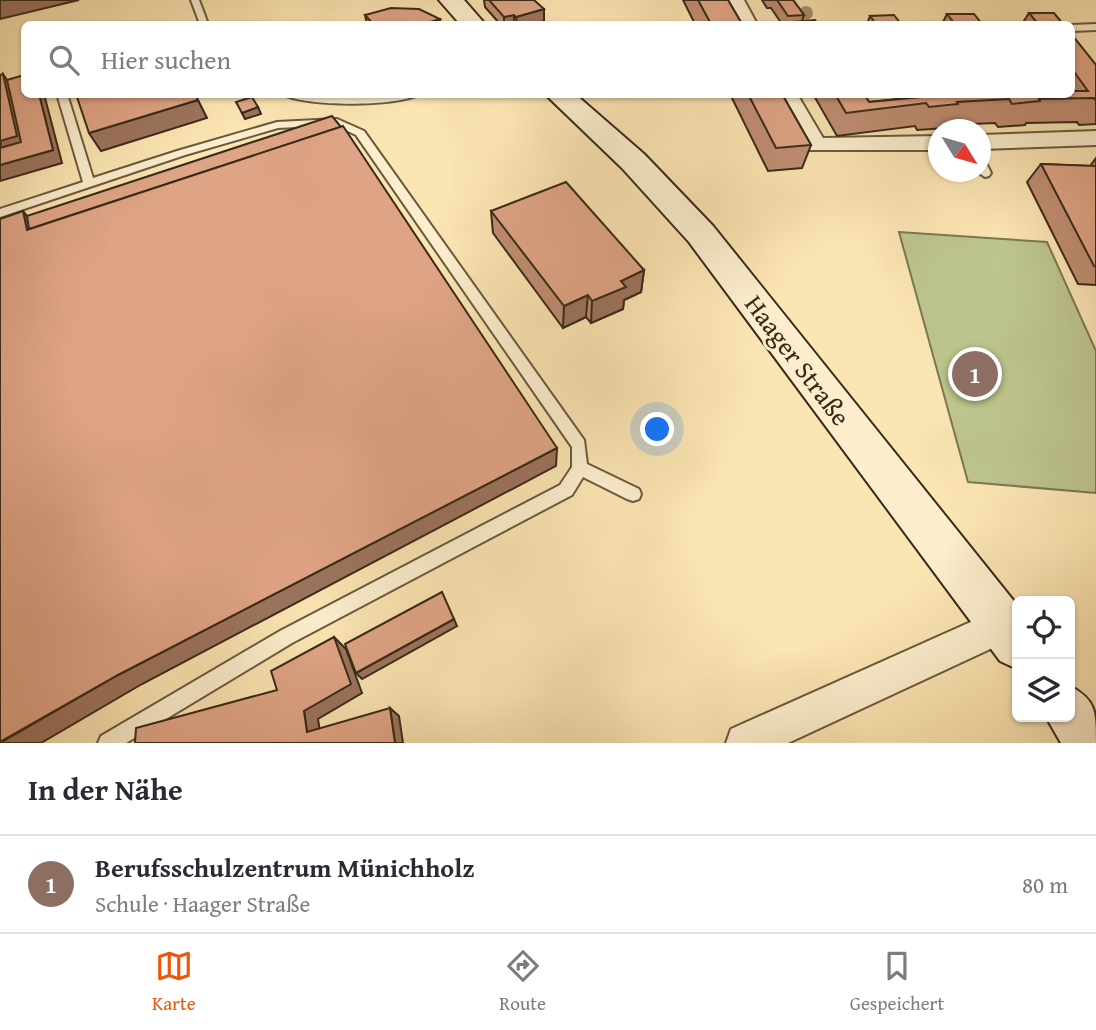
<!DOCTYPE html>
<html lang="de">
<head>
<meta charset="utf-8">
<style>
  :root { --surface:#fff; --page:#f7f7f7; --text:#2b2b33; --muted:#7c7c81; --line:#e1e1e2; --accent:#ea580c }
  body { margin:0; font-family:"Gentium Book Plus",serif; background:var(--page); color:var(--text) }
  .controls { position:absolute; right:21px; bottom:21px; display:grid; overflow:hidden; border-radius:10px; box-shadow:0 2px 5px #0004 }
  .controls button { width:63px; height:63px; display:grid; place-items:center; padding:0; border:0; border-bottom:2px solid var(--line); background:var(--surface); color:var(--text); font:35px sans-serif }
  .compass { position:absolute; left:928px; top:119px; width:63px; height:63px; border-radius:50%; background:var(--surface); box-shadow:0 2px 5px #0004; rotate:127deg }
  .you { position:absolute; left:658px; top:430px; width:24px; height:24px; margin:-18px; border:5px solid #fff; border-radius:50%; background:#1a73e8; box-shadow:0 0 0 10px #1a73e833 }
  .badge { display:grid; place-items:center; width:46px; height:46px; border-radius:50%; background:var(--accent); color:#fff; font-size:23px; font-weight:700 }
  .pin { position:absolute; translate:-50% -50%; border:4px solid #fff; box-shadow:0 2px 7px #0006 }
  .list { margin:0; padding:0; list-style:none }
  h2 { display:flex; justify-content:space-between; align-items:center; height:91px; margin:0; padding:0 28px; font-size:30px }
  h2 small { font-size:23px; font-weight:400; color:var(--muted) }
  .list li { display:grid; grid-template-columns:46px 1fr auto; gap:21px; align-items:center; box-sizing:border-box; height:98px; padding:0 28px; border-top:2px solid var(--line) }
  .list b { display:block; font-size:26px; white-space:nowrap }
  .list p { margin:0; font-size:23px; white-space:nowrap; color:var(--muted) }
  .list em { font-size:23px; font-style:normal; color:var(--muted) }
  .icon { flex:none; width:38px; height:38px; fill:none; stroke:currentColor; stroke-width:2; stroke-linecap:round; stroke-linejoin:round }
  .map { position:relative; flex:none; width:1096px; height:743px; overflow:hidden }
  .search { position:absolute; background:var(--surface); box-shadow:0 2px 5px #0004; left:21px; right:21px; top:21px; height:77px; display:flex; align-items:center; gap:18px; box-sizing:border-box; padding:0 24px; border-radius:10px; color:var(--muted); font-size:26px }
  .sheet { height:189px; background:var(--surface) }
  nav { display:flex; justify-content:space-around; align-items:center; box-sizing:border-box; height:98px; border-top:2px solid var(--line); background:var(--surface); font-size:19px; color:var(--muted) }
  nav a { display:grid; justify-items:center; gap:4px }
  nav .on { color:var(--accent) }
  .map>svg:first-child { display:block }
  .green { fill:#bdc58d; stroke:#7a7852; stroke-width:2 }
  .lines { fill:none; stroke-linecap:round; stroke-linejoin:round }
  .lane-casing { stroke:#69593e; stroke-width:4 }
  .street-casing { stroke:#69593e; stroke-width:4 }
  .secondary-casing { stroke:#382a17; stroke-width:4 }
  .lane { fill:#fceecd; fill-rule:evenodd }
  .street { fill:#fceecd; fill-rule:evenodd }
  .secondary { fill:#fceecd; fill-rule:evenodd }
  .tree { fill:#a2946d }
  .wall { fill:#c08d72; stroke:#382a17; stroke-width:2 }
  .shaded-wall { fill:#9c735d; stroke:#382a17; stroke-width:2 }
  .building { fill:#dfa485; stroke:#382a17; stroke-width:2 }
  .labels { text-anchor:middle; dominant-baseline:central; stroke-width:6; stroke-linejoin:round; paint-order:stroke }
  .street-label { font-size:26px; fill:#382a17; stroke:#fceecd }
</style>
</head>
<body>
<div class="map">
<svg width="1096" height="743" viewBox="0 0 1096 743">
  <rect width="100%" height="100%" fill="#fbe5b2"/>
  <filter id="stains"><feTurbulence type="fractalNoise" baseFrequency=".00286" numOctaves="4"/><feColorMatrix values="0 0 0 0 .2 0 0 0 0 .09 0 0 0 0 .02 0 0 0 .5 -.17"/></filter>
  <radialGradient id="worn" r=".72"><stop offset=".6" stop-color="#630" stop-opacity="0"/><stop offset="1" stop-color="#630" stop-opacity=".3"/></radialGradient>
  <!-- green -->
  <path class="green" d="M899 232 1047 242 1096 351V493L968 482Z"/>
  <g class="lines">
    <defs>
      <g id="lane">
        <path d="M191 0H199L208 24H200Z"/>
        <path d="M1096 24V30L1072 31V25Z"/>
        <path d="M57 94H67L93 178 177 151 277 122 337 119 364 131 584 440 587 464 639 489 641 494 639 499 633 501 627 499 583 477 572 495 292 643 126 743H98L101 736 280 631 560 485 572 467V447L356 135 335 125 278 128 185 155 0 217V209L83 182Z"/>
        <path d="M282 94 351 97 420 94C397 107 305 107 282 94Z"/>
        <path d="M981 160 985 161 991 173 989 176 985 177 979 173Z"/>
      </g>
      <g id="street">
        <path d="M726 0H744L757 24H739Z"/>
        <path d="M777 94H797L823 138 939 136V150H808Z"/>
        <path d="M1096 131V145L981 149V135Z"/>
        <path d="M1002 608 1014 614 1017 620 1014 638 788 743H726L731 729Z"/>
      </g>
      <g id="secondary">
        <path d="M439 0H464L485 24H460Z"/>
        <path d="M545 94H575L644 154 713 226 1017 605V669L1000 661 689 242 622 168Z"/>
        <path d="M1070 686C1096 700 1096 711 1096 743H1061L1046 717H1070Z"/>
      </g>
    </defs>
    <!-- lane casing -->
    <use href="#lane" class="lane-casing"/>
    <!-- street casing -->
    <use href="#street" class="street-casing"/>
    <!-- secondary casing -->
    <use href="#secondary" class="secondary-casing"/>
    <!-- lane -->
    <use href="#lane" class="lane"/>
    <!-- street -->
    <use href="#street" class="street"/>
    <!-- secondary -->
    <use href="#secondary" class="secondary"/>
  </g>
  <!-- trees -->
  <circle class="tree" cx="806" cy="13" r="7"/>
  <!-- wall -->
  <g class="wall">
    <path d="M484 0H534L544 21 534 24H500L485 7Z"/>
    <path d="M683 0H728L742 24H695Z"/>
    <path d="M762 0H793L804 15 802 21 818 24H782L771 8H767Z"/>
    <path d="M1029 13 1063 24H1022Z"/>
    <path d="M947 14 982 24H942Z"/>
    <path d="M365 15 440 24H367Z"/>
    <path d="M870 16 901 24H867Z"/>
    <path d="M1072 35 1096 65V124L1079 125 1077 122 1026 123 1025 125 998 127 995 123 947 125 946 128 917 130 915 126 837 136 813 94H864L869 102 898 99 895 94H1072Z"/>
    <path d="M730 94H782L811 145 802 168 768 171Z"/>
    <path d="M1096 158V285L1078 284 1027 182 1041 164 1090 166Z"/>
    <path d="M491 211 644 270 641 292 624 300 623 309 591 323 586 317 563 328 493 233Z"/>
  </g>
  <!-- shaded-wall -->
  <g class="shaded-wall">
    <path d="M0 0H79L0 19Z"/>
    <path d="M544 9V21L534 24H517L516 17Z"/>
    <path d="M514 15V24H504V17Z"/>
    <path d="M440 19V24H424Z"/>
    <path d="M3 74 16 93 31 155 0 164Z"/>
    <path d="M39 94H44L62 163 0 181V165L53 150Z"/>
    <path d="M198 100 207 118 101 151 89 133Z"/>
    <path d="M258 107 261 114 245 119 242 113Z"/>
    <path d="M23 211 40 232 27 230Z"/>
    <path d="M644 270 641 292 624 300 623 309 591 323 592 301 621 281Z"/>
    <path d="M588 295 586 317 563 328 564 306Z"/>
    <path d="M557 448 556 466 142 684 41 743H0L118 675Z"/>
    <path d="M454 619 457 626 362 679 356 673Z"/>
    <path d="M334 637 346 649 362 693 318 719 321 738 307 732 304 711Z"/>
    <path d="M390 708 399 716 403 743H395Z"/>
  </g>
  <!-- building -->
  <g class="building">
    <path d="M489 0H534L544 9 516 17 514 15 504 17Z"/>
    <path d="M698 0H728L742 24H711Z"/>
    <path d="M777 0H793L804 15 788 16Z"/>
    <path d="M391 8 419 9 440 19 424 24H373L365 15Z"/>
    <path d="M1029 13H1054L1063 24H1038Z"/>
    <path d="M947 14H974L982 24H955Z"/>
    <path d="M894 15 901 24H876L870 16Z"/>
    <path d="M815 20 818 24H792L791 22Z"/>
    <path d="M1072 35 1096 65V101L1094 98 1039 99 1040 101 1012 104 1009 99 957 102 958 104 929 107 926 103 846 113 835 94H864L869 102 923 97 921 94H1072V91H1088L1072 69Z"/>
    <path d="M3 74 17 136 0 141V75Z"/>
    <path d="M24 75V94H39L53 150 0 165V148L21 142 7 80Z"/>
    <path d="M76 94H195L198 100 89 133Z"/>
    <path d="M748 94H782L811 145 776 148Z"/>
    <path d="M252 97 258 107 242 113 236 102Z"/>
    <path d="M332 116 341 127 29 229 27 216Z"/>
    <path d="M343 126 557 448 118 675 0 742V219L23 211 27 230Z"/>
    <path d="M1041 164 1096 166V266H1094Z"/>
    <path d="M566 182 644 270 621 281 626 287 592 301 588 295 564 306 491 211Z"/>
    <path d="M442 592 454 619 356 673 345 644Z"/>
    <path d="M334 637 351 684 304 711 307 732 390 708 395 743H135L136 728 277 690 271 671Z"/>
  </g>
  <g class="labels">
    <!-- street labels -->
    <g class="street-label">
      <text transform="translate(798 360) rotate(53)">Haager Straße</text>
    </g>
  </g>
  <rect width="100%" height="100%" filter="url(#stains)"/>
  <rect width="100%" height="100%" fill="url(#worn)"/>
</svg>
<div class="controls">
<button><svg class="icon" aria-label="locate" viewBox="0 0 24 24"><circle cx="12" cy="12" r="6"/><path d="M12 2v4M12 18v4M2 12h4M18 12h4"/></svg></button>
<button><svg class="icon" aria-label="layers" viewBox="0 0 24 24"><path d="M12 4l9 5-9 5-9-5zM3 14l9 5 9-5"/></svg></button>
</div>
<svg class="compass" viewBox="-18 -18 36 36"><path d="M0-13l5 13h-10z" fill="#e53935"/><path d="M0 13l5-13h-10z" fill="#7c7c81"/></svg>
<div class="you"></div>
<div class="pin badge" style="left:975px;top:374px;background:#8d6e63">1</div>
<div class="search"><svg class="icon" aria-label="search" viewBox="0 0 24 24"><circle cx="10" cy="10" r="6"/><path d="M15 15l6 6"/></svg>Hier suchen</div>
</div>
<section class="sheet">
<h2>In der Nähe<small></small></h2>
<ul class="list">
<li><span class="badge" style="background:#8d6e63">1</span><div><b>Berufsschulzentrum Münichholz</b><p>Schule · Haager Straße</p></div><em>80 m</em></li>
</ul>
</section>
<nav>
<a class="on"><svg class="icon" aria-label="map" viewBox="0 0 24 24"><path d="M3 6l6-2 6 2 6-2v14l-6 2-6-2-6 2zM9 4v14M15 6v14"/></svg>Karte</a>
<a><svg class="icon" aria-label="directions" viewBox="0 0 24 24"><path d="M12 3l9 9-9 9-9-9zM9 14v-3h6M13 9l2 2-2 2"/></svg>Route</a>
<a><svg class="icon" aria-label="saved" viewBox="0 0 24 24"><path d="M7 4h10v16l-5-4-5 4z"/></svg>Gespeichert</a>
</nav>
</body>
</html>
